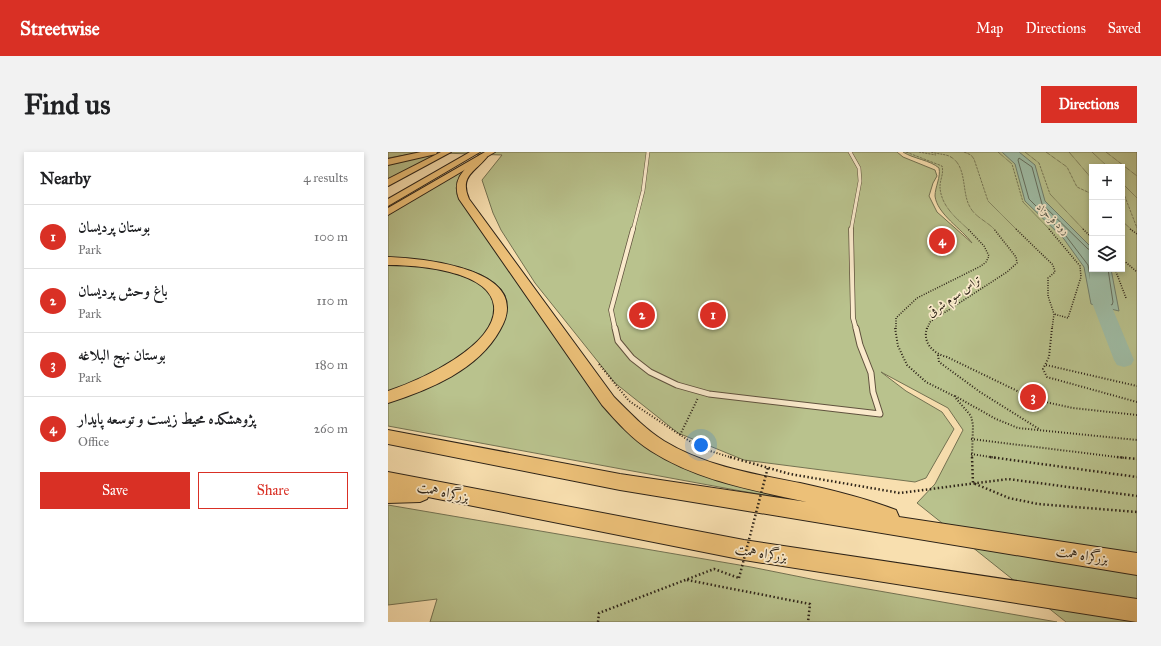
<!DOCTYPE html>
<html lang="en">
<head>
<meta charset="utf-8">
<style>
  :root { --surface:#fff; --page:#f2f2f2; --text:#202124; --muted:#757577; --line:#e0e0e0; --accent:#d93025 }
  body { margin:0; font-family:"IM FELL Great Primer",Amiri,serif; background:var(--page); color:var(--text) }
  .controls { position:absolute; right:12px; top:12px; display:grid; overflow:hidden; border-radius:0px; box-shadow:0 2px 6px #0003 }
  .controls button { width:36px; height:36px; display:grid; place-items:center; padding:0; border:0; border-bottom:1px solid var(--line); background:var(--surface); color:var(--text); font:20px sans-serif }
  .you { position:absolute; left:313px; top:293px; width:14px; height:14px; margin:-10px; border:3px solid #fff; border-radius:50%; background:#1a73e8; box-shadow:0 0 0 6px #1a73e833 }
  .badge { display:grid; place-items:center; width:26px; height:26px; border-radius:50%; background:var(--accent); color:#fff; font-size:13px; font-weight:700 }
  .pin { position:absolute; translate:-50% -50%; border:2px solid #fff; box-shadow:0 1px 4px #0006 }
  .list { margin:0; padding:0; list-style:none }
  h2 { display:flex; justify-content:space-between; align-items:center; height:52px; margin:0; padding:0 16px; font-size:17px }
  h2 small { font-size:13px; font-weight:400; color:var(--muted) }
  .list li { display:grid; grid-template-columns:26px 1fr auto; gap:12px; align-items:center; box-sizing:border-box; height:64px; padding:0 16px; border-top:1px solid var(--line) }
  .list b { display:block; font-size:15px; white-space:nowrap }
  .list p { margin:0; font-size:13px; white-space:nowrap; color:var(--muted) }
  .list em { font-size:13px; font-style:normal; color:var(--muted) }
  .actions { display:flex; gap:8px; padding:12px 16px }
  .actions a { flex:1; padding:9px 0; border:1px solid var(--accent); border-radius:0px; text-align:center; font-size:14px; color:var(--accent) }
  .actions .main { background:var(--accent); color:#fff }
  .icon { flex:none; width:22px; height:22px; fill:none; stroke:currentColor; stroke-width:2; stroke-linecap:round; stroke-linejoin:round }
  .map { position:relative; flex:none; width:749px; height:470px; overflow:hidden; border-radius:0px }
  header { display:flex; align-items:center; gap:24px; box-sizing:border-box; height:56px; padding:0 20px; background:var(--accent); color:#fff }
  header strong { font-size:19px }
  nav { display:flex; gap:22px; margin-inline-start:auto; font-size:14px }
  .intro { display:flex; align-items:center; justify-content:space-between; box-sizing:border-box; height:96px; padding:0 24px }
  h1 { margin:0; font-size:28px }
  .button { padding:10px 18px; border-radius:0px; background:var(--accent); color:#fff; font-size:14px; font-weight:700 }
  main { display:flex; gap:24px; padding:0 24px }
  aside { flex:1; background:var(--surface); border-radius:0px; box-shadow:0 2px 6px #0003 }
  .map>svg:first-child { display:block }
  .green { fill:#b9c28d; stroke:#737252; fill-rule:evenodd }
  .water { fill:#9fbda6; stroke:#717f6d }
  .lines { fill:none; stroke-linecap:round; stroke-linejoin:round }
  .shore { stroke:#66705f; stroke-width:1 }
  .river { fill:#9fbda6; fill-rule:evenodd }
  .service-far2-casing { stroke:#60523e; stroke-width:4 }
  .service-far1-casing { stroke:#60523e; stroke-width:5.5 }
  .service-casing { stroke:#60523e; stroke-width:7 }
  .primary-casing { stroke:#2d2318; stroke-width:2 }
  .trunk-casing { stroke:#2d2318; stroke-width:2 }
  .path-far3 { stroke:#2d2318; stroke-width:1; stroke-dasharray:0.5 1; stroke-linecap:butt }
  .path-far2 { stroke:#2d2318; stroke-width:1.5; stroke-dasharray:1 1.5; stroke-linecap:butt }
  .path-far1 { stroke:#2d2318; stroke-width:2; stroke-dasharray:1 2; stroke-linecap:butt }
  .path { stroke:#2d2318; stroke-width:2.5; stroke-dasharray:1.5 2.5; stroke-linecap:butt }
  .service-far2 { stroke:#faeacb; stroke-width:3 }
  .service-far1 { stroke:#faeacb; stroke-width:4 }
  .service { stroke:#faeacb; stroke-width:5 }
  .primary { fill:#ecc078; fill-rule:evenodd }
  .trunk { fill:#ecc078; fill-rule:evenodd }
  .path-bridge { stroke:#2d2318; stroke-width:2.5; stroke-dasharray:1.5 2.5; stroke-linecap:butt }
  .labels { text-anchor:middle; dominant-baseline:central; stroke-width:3.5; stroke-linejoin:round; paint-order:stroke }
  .far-water-label { font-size:11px; font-style:italic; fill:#4f5143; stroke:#faeacb }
  .street-label { font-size:12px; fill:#2d2318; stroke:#faeacb }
  .near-street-label { font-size:14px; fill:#2d2318; stroke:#faeacb }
</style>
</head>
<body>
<header>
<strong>Streetwise</strong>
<nav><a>Map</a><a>Directions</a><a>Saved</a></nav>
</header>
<div class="intro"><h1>Find us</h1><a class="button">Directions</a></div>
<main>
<aside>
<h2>Nearby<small>4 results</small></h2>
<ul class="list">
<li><span class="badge">1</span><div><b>بوستان پردیسان</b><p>Park</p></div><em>100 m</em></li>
<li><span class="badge">2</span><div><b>باغ وحش پردیسان</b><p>Park</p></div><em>110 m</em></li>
<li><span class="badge">3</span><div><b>بوستان نهج البلاغه</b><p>Park</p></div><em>180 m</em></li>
<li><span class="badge">4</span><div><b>پژوهشکده محیط زیست و توسعه پایدار</b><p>Office</p></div><em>260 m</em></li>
</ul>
<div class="actions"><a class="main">Save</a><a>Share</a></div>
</aside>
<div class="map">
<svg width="749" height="470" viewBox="0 0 749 470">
  <rect width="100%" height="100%" fill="#f8dfaf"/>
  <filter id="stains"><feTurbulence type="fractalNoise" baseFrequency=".005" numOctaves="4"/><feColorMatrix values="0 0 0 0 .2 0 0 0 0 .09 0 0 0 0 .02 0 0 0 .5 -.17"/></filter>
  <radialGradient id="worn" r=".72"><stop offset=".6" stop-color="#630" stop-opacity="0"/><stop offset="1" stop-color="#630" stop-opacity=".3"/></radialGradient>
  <!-- green -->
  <g class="green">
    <path d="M0 0H509L515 5 547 18 549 24 545 31 541 44 549 60 584 91C574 77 549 62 547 44 547 35 553 25 551 16 542 8 526 7 515 0H749V470H678L529 351 547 332 575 278 560 256 493 220 518 239 554 260 566 277 538 326 527 330 356 308 290 281 227 231 147 131 113 78 105 61 94 28 114 3 53 1 0 29V11L35 0 0 6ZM704 15H734V117H704Z"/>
    <path d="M89 9C76 19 63 29 72 46L250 286 456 356 353 339 0 274V248L51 227 119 160C118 154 119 145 115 140 97 112 30 108 0 106V63Z"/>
    <path d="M0 112 20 113 56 118 83 127 94 132 108 148 109 164 95 187 56 218 0 240Z"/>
    <path d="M0 353 363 415 428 428 669 470H42L49 447 0 453Z"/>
  </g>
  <!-- water -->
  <path class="water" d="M614 0H631L647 13 657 49 704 96V117H723L731 159 703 152 696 115 676 87 637 49 627 12Z"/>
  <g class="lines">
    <!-- shore -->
    <g class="shore">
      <path d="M704 98 700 97 654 52 644 15 631 6 630 8 641 47 678 84 700 113 706 148 724 153 725 150 720 117"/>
      <path d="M706 117 710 144 718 146 719 144 715 117"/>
    </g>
    <!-- river -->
    <path class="river" d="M704 113V117H717L721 148 746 208 743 213 736 215 729 213 726 208 703 148 701 117Z"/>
    <defs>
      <g id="service-far2">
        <path d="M462 0 471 16 472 29 463 78"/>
        <path d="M245 78 255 39 260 0"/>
      </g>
      <g id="service-far1">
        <path d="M463 77 465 166 468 177"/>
        <path d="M227 177 223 158 245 77"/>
      </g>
      <path id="service" d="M227 176 230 189 244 206 262 220 289 233 321 242 492 262 485 240 483 221 472 193 468 176"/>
      <g id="primary">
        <path d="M53 0H63L0 34V27Z"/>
        <path d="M97 0H107L0 63V56Z"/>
      </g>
      <g id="trunk">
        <path d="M33 0H49L48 2 0 13V7Z"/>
        <path d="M82 0H92L0 54V47Z"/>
        <path d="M95 2 99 5C87 20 71 24 81 47L226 245C241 260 257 277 276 289 317 314 365 322 412 331 444 338 477 346 508 358L511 365 749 401V423L232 338 0 292V278L232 322 419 350C365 338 310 329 263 299 244 287 229 270 214 253L71 47C63 26 78 16 92 3Z"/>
        <path d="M0 105C29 106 120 114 119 156 119 164 116 171 112 178 90 218 41 238 0 251V239C30 229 110 194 106 154 102 118 27 113 0 113Z"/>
        <path d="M0 320 356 388 749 447V470L356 408 40 345 39 347 32 350 0 351Z"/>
      </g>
    </defs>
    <!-- service-far2 casing -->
    <use href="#service-far2" class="service-far2-casing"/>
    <!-- service-far1 casing -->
    <use href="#service-far1" class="service-far1-casing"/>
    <!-- service casing -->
    <use href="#service" class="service-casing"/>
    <!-- primary casing -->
    <use href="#primary" class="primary-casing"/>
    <!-- trunk casing -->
    <use href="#trunk" class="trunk-casing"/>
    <!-- path-far3 -->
    <g class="path-far3">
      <path d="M518 0 554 14C556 22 552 27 552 35 553 54 568 66 581 78"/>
      <path d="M531 0 548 3"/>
      <path d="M543 0C549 2 556 2 561 4 580 13 573 40 582 55 587 65 600 70 607 78"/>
      <path d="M576 0 583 3 586 7 600 49 629 78"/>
      <path d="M610 0 624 12 635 50 662 78"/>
      <path d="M637 0 651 11 662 42 696 78"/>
      <path d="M658 0 679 15 689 35 704 42"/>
      <path d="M681 0 704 27"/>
      <path d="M704 0 720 15"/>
      <path d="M718 0 749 24"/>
      <path d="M734 31 749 46"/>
      <path d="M734 37 749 76"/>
      <path d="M734 69 744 78"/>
    </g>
    <!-- path-far2 -->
    <g class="path-far2">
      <path d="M628 77 665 113 667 120 660 126V144L666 162 664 177"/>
      <path d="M661 77 692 114 693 125 680 166 666 162"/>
      <path d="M695 77 704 86"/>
      <path d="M742 77 749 82"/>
      <path d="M734 107 749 120"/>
      <path d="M727 117 738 146"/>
      <path d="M508 177V166L529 146 593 114 598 110 601 104 596 94 580 77"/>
      <path d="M539 177 542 170 619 120 629 111 628 105 606 77"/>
    </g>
    <!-- path-far1 -->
    <g class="path-far1">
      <path d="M507 176 510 194 519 213 538 230 566 244 583 264 585 273 584 306"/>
      <path d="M539 176C534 191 546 202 559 205L648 248 685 256 749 263"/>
      <path d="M664 176 661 205 655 217 659 225 749 250"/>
      <path d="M550 203 551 210 592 240 651 277"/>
      <path d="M211 212 241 249 312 296 345 306"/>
      <path d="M658 213 749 234"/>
      <path d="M567 244 608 267 630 276 749 288"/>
      <path d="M292 283 310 246"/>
      <path d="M583 287 737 306"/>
      <path d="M583 302 609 306"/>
    </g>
    <!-- path -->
    <g class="path">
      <path d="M342 305 402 322 512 341 620 327 749 344"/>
      <path d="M584 305 585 331 621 346 650 352 749 360"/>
      <path d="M602 305 749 325"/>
      <path d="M729 305 749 307"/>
      <path d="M299 428 422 452 420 470"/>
      <path d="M210 470 211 461 326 417 351 426"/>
    </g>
    <!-- service-far2 -->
    <use href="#service-far2" class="service-far2"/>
    <!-- service-far1 -->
    <use href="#service-far1" class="service-far1"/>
    <!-- service -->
    <use href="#service" class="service"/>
    <!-- primary -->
    <use href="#primary" class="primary"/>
    <!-- trunk -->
    <use href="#trunk" class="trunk"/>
    <!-- path-bridge -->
    <path class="path-bridge" d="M351 426 380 315"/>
  </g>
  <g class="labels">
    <!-- far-water labels -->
    <g class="far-water-label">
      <text transform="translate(665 67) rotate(43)">رود فرحزاد</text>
    </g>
    <!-- street labels -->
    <g class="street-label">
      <text transform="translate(566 144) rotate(-35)">تراس سوم شرقی</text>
    </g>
    <!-- near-street labels -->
    <g class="near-street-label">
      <text transform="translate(55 340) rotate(12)">بزرگراه همت</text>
      <text transform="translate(373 401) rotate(9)">بزرگراه همت</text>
      <text transform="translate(694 403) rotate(9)">بزرگراه همت</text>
    </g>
  </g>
  <rect width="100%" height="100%" filter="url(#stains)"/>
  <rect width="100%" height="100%" fill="url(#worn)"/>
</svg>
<div class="controls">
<button>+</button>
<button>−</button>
<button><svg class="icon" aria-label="layers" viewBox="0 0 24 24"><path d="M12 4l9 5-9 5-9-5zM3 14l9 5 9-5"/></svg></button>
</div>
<div class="you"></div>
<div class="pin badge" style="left:325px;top:163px">1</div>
<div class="pin badge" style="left:254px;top:163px">2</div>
<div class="pin badge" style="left:645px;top:245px">3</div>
<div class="pin badge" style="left:554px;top:89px">4</div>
</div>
</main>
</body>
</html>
